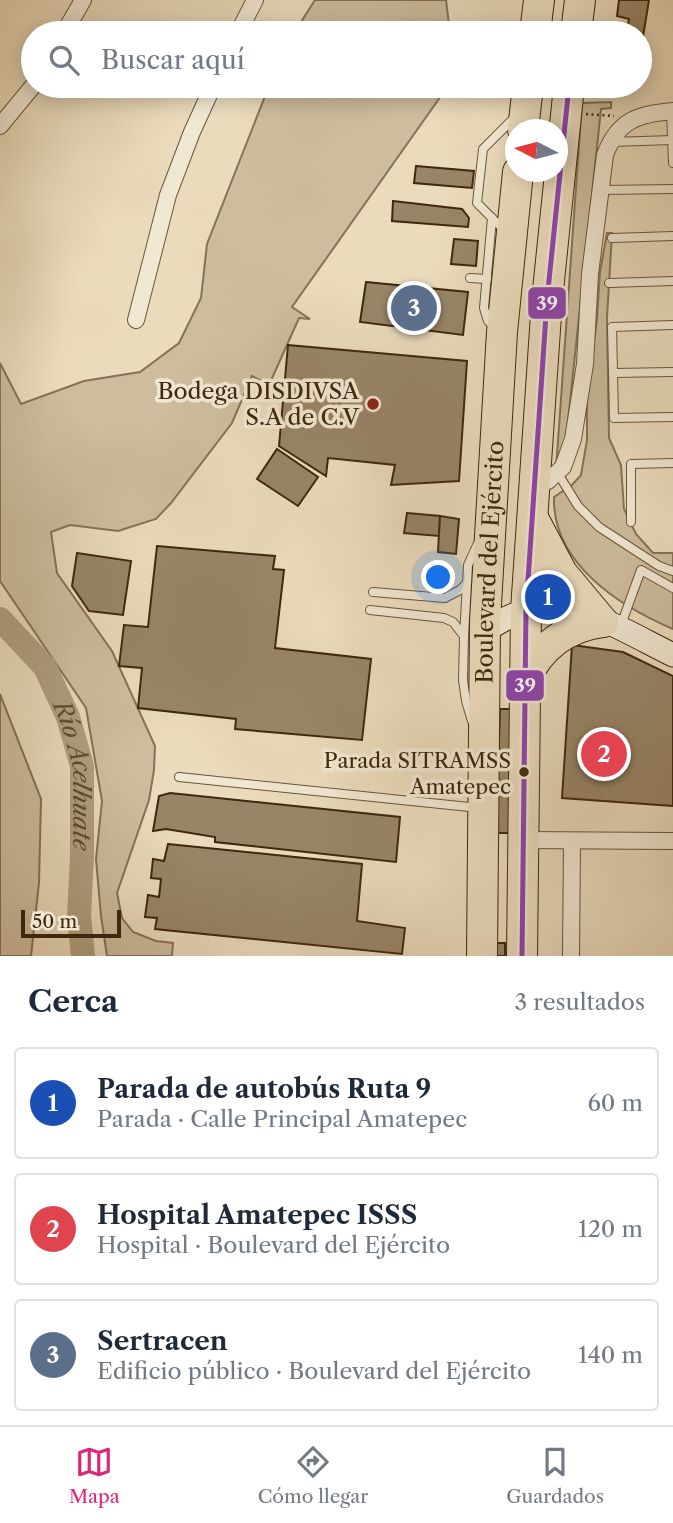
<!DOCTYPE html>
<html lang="es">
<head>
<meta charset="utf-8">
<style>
  :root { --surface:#fff; --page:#f2f2f3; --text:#1f2937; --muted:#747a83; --line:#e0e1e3; --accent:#db2777 }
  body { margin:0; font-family:"Libre Caslon Text",serif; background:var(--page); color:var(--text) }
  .compass { position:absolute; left:505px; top:119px; width:63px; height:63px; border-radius:50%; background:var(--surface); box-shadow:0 4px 18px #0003; rotate:276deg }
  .scale { position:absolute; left:21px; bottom:18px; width:100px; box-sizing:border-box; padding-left:7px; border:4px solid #3f280d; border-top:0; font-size:19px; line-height:24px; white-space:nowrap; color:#3f280d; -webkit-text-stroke:5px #f1e8d3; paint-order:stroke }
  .you { position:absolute; left:439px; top:578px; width:24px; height:24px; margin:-18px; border:5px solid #fff; border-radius:50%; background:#1a73e8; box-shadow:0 0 0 10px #1a73e833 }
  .badge { display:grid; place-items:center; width:46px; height:46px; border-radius:50%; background:var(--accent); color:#fff; font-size:23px; font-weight:700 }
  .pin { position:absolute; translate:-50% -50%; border:4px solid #fff; box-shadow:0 2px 7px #0006 }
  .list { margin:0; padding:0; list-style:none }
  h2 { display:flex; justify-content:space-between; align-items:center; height:91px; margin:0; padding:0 28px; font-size:30px }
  h2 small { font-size:23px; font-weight:400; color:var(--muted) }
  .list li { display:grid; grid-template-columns:46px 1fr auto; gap:21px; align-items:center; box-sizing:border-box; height:112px; margin:0 14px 14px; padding:0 14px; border:2px solid var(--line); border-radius:7px }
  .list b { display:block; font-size:26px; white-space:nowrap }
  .list p { margin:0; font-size:23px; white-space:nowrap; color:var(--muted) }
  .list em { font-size:23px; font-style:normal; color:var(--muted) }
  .icon { flex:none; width:38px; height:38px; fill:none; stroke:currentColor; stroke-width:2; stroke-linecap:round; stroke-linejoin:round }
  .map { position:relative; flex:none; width:673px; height:956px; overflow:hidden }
  .search { position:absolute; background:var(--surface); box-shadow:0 4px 18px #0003; left:21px; right:21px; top:21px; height:77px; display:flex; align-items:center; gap:18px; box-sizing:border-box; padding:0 24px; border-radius:38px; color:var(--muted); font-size:26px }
  .sheet { height:469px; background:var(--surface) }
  nav { display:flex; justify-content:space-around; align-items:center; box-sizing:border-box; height:98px; border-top:2px solid var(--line); background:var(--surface); font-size:19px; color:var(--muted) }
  nav a { display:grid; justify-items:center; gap:4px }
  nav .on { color:var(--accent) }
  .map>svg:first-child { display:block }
  .green { fill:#cdbd9e; stroke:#867256; stroke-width:2 }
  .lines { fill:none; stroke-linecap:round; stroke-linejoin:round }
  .river { stroke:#b09e80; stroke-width:24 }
  .building { fill:#988568; stroke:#3f280d; stroke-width:2 }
  .lane-casing { stroke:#6a5539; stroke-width:10 }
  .street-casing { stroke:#6a5539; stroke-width:18 }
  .secondary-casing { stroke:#3f280d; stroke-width:25 }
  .highway-casing { stroke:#3f280d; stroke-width:32 }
  .path { stroke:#3f280d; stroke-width:2.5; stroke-dasharray:2 3.5; stroke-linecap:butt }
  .lane { stroke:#f1e8d3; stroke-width:8 }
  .street { stroke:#f1e8d3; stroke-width:16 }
  .secondary { stroke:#f1e8d3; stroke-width:23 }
  .highway { stroke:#eadbbc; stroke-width:30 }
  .bus-1-casing { stroke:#f1e8d3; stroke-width:10 }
  .bus-1 { stroke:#8e44ad; stroke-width:5 }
  .poi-dot { fill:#8f2418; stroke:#f1e8d3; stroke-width:2.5 }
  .bus-dot { fill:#3f280d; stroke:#f1e8d3; stroke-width:2.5 }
  .labels { text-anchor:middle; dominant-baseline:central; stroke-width:7; stroke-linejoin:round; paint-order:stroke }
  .bus-label { font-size:21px; fill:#3f280d; stroke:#f1e8d3; text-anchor:end }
  .poi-label { font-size:23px; fill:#3f280d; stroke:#f1e8d3; text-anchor:end }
  .street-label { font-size:23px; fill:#3f280d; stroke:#f1e8d3 }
  .water-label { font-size:24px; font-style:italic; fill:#614b30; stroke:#f1e8d3 }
  .line-badge { stroke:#f1e8d3; stroke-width:2.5 }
  .badge-label { font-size:19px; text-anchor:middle; font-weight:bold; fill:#fff }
</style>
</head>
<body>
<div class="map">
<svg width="673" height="956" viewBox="0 0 673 956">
  <rect width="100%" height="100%" fill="#eadbbc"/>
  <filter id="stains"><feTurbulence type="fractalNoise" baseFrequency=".00286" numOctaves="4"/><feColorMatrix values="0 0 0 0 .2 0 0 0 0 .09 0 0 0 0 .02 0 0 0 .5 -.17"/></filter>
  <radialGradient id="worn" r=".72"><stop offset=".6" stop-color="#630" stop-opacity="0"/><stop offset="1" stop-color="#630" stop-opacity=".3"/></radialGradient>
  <!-- green -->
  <g class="green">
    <path d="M315 0H446L450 33H294Z"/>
    <path d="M269 86H448L292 307 310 319 299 318 269 385 252 376 232 423 171 503 156 519 118 531 70 525 51 532 57 573 112 651 155 746 154 770 149 800 117 893 122 918 133 932 156 941 173 943 172 956H107L101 916 96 859 102 801 86 708 0 581V363L21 404 84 381 140 372 179 343 201 298 207 244Z"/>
    <path d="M611 102V108L601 109 564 459 556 469 582 103Z"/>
    <path d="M607 233H612L607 318 609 438 621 465 624 509 636 534 653 553H673V629C619 606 552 563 554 497L572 485 581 475 587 440V396L597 319 600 272Z"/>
    <path d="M0 694 41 799 39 883 31 956H0Z"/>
  </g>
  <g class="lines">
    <!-- river -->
    <path class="river" id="s1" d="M0 619 45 667 68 717 82 766V857L79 916 83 956"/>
  </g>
  <!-- building -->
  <g class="building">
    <path d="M619 0H649L642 43H640V33H627L629 19 617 16Z"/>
    <path d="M416 166 474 171 472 188 414 183Z"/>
    <path d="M393 201 462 209 469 218 468 227 392 221Z"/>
    <path d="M454 239 478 241 476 266 451 264Z"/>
    <path d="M366 282 468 292 463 335 360 322Z"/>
    <path d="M288 345 467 361 459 481 391 485 395 465 328 458 326 476 279 446Z"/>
    <path d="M277 449 318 477 298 506 257 479Z"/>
    <path d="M407 513 440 516 439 536 404 533Z"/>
    <path d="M440 516 459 519 456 554 438 552Z"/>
    <path d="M157 546 275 556 273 569 284 570 275 648 371 659 362 740 235 729 236 719 138 708 142 668 119 666 124 625 148 627Z"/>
    <path d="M77 553 131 561 123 615 89 611 72 586Z"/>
    <path d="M572 645 623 652 673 676V806L562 798Z"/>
    <path d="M500 709H511L509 833H496Z"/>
    <path d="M170 793 400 817 396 862 215 842V837L166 829 153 831 159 796Z"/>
    <path d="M168 844 362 864 357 921 405 928 402 954 155 929 157 918 145 917 148 895 159 897 161 879 151 878 153 859 164 861Z"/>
    <rect x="493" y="943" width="12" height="13"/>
  </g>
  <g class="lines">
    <defs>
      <g id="lane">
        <path d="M671 111 673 163"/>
        <path d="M610 142 673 140"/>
        <path d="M601 190 673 189"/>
        <path d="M492 218 484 308 488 321 494 327"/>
        <path d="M505 231 477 203 483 149 516 116"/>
        <path d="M612 238 673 236"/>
        <path d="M470 278 487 279"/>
        <path d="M609 283 673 281"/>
        <path d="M673 325 612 327 614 418 673 417"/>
        <path d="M613 373 673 372"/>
        <path d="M557 472 578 506 599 527 659 566 673 571"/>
        <path d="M631 522V464L673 463"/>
        <path d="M373 592 445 598 460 590 467 583"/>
        <path d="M370 610 444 618 453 622 464 636"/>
        <path d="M621 625 641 570 673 588"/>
        <path d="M472 721 466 701 463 680 464 636 468 565 479 541"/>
        <path d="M179 777 479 808"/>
      </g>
      <g id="street">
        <path d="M64 33 83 0"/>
        <path d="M238 33 255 0"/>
        <path d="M0 126 33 86"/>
        <path d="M136 320 168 195 192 132 213 86"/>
        <path d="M533 486 548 481 563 467 573 439 585 364 590 274 605 155C618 120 638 114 673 111"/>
        <path d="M522 840 673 841"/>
        <path d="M571 956 572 841"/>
      </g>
      <path id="secondary" d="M485 632C550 580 610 624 673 655"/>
      <g id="highway">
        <path d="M535 33 539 0"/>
        <path d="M576 33 580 0"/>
        <path d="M523 130 528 86"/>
        <path d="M533 518 562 573 603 622"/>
        <path d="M525 680C540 646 566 627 603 622"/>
        <path id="s2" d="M482 956 485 621 502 332 518 172"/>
        <path d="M522 956 526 610 547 300 569 86"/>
      </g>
    </defs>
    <!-- lane casing -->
    <use href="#lane" class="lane-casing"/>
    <!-- street casing -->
    <use href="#street" class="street-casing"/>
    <!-- secondary casing -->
    <use href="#secondary" class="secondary-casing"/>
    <!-- highway casing -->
    <use href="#highway" class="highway-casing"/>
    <!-- path -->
    <path class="path" d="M586 114 614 116"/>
    <!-- lane -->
    <use href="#lane" class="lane"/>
    <!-- street -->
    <use href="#street" class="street"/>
    <!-- secondary -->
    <use href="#secondary" class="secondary"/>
    <!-- highway -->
    <use href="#highway" class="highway"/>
    <defs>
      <path id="bus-1" d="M522 956 526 610 547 300 569 86"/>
    </defs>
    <!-- bus-1 casing -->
    <use href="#bus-1" class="bus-1-casing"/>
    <!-- bus-1 -->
    <use href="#bus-1" class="bus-1"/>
  </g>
  <!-- markers -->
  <circle class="poi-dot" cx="373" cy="404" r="7"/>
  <circle class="bus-dot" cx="524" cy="772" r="6"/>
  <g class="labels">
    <!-- bus labels -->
    <g class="bus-label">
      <text x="511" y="760">Parada SITRAMSS<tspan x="511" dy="26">Amatepec</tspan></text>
    </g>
    <!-- poi labels -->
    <g class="poi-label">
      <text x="359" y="391">Bodega DISDIVSA<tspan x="359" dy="26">S.A de C.V</tspan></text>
    </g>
    <!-- street labels -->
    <g class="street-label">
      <text stroke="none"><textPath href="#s2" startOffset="394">Boulevard del Ejército</textPath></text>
    </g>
    <!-- water labels -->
    <g class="water-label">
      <text stroke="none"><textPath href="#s1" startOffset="180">Río Acelhuate</textPath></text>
    </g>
  </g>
  <g class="line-badge">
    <rect x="527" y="286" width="40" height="34" rx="7" fill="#8e44ad"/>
    <rect x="505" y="669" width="40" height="33" rx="7" fill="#8e44ad"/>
  </g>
  <g class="badge-label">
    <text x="547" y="310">39</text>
    <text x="525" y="692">39</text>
  </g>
  <rect width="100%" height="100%" filter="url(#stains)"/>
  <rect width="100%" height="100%" fill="url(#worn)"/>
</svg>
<svg class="compass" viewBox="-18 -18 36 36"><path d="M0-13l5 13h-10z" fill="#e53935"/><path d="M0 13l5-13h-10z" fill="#747a83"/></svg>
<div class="scale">50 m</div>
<div class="you"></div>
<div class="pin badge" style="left:548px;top:597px;background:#1a4fb4">1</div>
<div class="pin badge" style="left:604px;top:754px;background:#e0444e">2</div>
<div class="pin badge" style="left:414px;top:308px;background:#5c6f8a">3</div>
<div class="search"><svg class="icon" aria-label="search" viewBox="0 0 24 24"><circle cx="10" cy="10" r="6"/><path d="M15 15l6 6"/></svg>Buscar aquí</div>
</div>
<section class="sheet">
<h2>Cerca<small>3 resultados</small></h2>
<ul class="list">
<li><span class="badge" style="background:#1a4fb4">1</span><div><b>Parada de autobús Ruta 9</b><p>Parada · Calle Principal Amatepec</p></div><em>60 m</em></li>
<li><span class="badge" style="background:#e0444e">2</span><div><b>Hospital Amatepec ISSS</b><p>Hospital · Boulevard del Ejército</p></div><em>120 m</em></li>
<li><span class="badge" style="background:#5c6f8a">3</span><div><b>Sertracen</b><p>Edificio público · Boulevard del Ejército</p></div><em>140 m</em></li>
</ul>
</section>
<nav>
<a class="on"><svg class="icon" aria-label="map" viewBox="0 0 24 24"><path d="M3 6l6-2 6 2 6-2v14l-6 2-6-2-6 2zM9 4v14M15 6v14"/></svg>Mapa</a>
<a><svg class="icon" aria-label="directions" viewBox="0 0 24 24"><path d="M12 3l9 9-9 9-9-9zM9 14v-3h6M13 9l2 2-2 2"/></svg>Cómo llegar</a>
<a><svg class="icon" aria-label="saved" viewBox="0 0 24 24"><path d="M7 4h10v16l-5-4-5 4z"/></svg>Guardados</a>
</nav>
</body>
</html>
